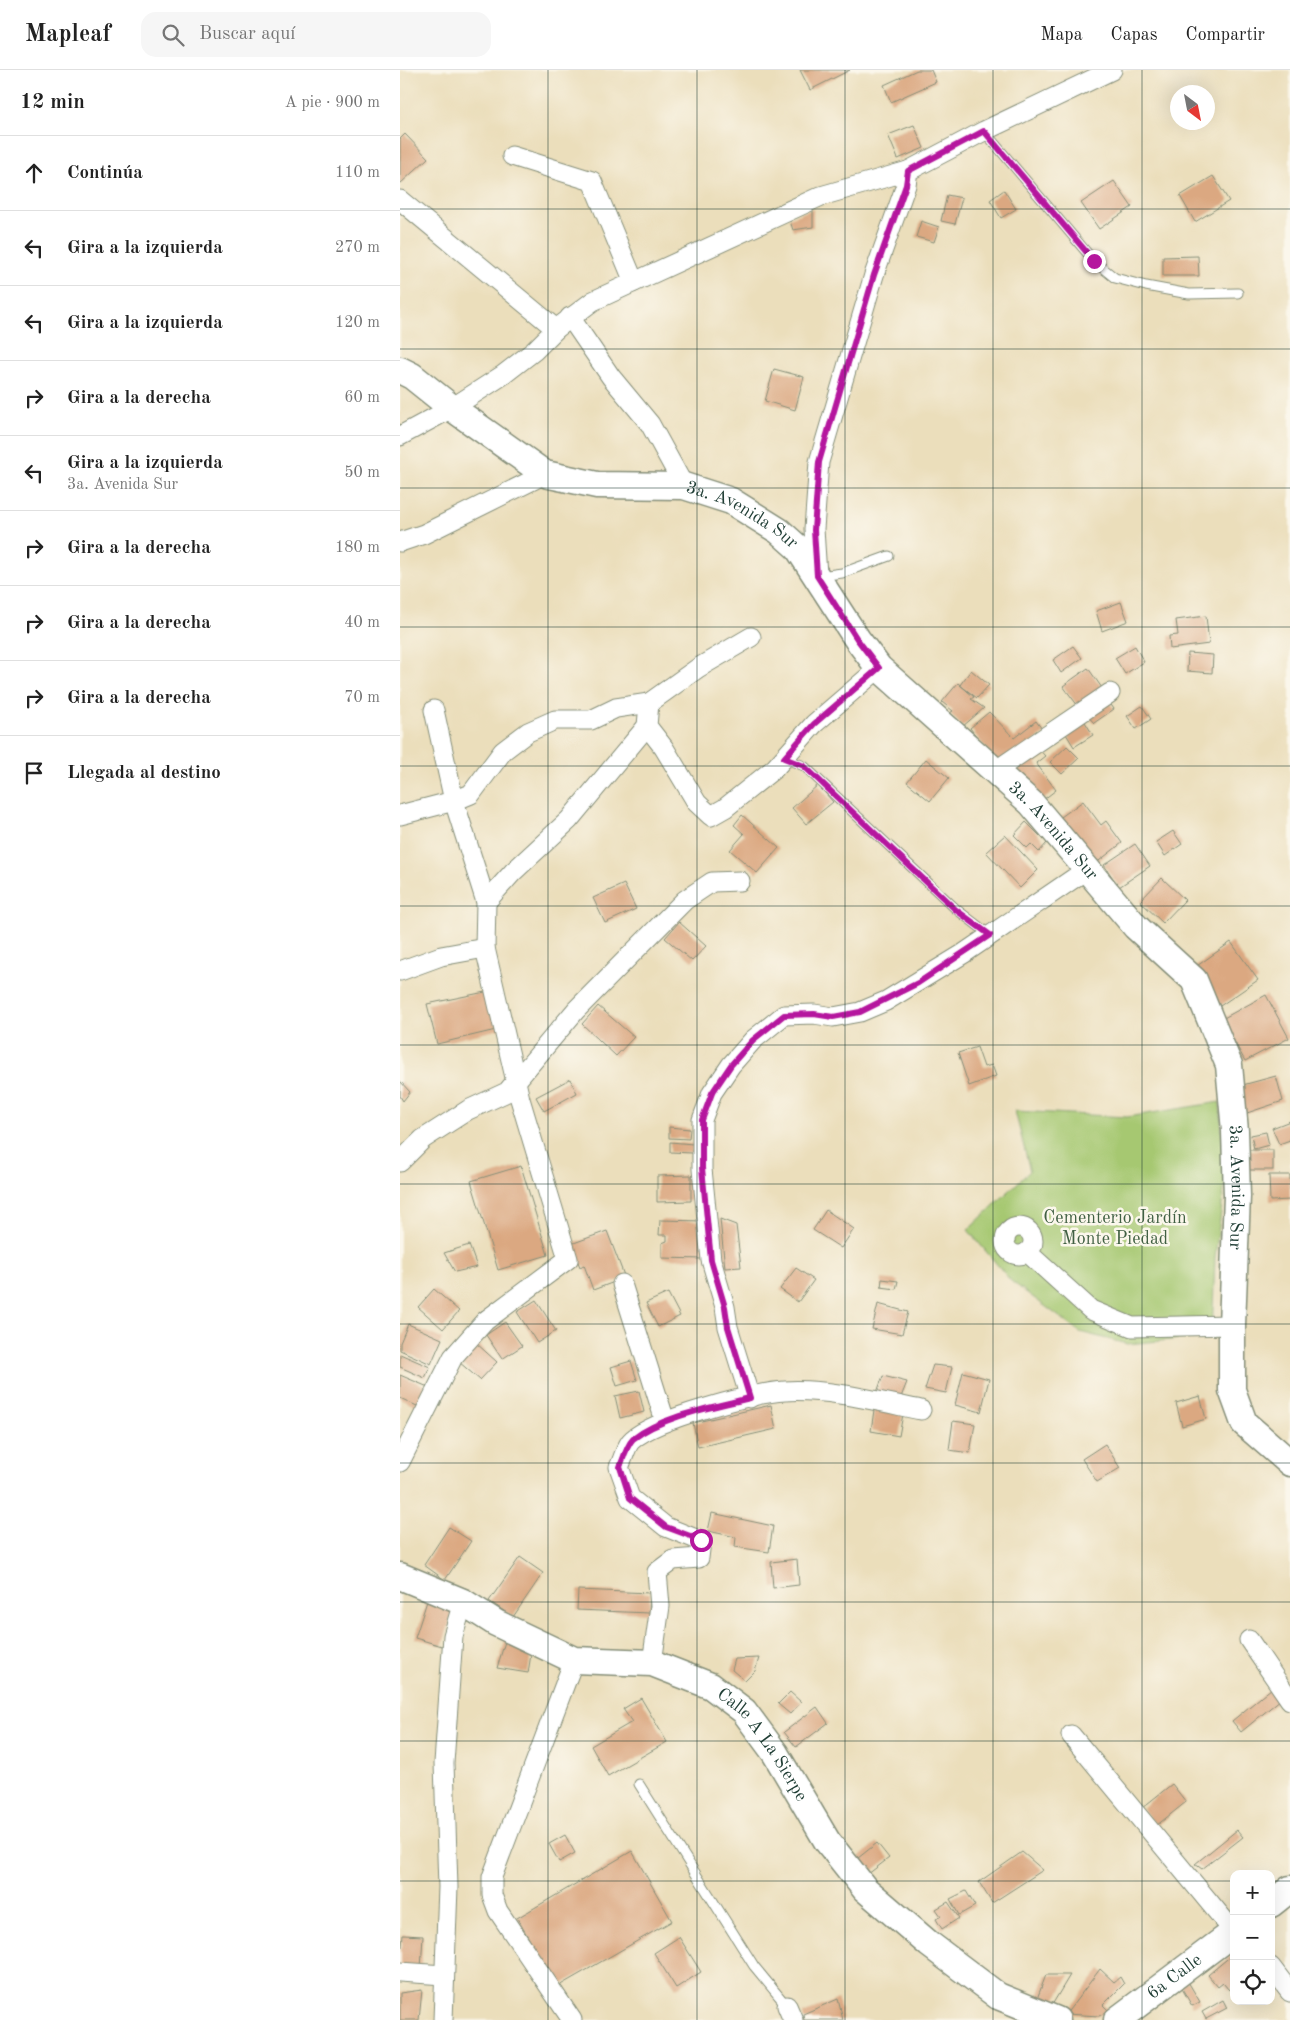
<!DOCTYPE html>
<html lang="es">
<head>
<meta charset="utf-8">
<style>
  :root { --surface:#fff; --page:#f6f6f6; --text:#222; --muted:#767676; --line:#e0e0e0 }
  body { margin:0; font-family:"Old Standard TT",serif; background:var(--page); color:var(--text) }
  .controls { position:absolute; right:15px; bottom:15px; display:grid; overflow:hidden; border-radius:10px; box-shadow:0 5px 20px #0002 }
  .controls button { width:45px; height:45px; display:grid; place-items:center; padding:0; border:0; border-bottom:1px solid var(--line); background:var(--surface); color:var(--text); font:25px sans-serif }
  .compass { position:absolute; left:770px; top:15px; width:45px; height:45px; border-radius:50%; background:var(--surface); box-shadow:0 5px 20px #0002; rotate:148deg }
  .stop { position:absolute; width:15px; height:15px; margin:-11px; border:4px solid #b5179e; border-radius:50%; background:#fff }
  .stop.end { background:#b5179e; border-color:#fff; box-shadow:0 1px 5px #0008 }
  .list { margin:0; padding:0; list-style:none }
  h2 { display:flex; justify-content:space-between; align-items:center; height:65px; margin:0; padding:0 20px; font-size:21px }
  h2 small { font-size:16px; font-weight:400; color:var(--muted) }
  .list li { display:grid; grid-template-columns:32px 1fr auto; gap:15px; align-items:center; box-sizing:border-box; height:75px; padding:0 20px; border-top:1px solid var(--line) }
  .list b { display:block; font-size:19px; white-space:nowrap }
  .list p { margin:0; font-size:16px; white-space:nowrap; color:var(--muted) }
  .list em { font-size:16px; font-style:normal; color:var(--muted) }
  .icon { flex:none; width:28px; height:28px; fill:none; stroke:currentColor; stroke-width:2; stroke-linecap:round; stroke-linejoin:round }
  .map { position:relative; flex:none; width:890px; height:1950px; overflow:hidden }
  header { display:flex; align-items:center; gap:30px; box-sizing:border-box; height:70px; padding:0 25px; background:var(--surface); border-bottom:1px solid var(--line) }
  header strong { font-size:24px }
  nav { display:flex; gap:28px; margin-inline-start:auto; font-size:18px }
  .search { width:350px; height:45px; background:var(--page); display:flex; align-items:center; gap:12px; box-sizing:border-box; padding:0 18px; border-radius:15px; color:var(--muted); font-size:19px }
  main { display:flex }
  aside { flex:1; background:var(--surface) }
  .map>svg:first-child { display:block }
  .green { fill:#a6c871; stroke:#628252 }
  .building { fill:#dba881 }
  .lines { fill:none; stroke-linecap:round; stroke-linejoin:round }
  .lane-casing { stroke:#858e78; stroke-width:11 }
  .street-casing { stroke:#858e78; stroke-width:21 }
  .secondary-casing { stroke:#858e78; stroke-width:29 }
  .lane { stroke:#fff; stroke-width:9 }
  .street { stroke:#fff; stroke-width:19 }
  .secondary { stroke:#fff; stroke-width:26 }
  .route { stroke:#b5179e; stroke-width:6 }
  .grid { fill:none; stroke:#1f3d34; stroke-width:1; stroke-opacity:0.55 }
  .labels { text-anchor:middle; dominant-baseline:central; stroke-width:5; stroke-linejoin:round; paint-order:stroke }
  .street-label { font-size:18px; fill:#1f3d34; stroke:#fbf7ec }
  .park-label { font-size:18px; fill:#416043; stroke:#fbf7ec }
</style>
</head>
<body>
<header>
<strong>Mapleaf</strong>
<div class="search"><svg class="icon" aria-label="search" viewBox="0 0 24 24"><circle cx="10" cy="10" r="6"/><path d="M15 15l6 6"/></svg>Buscar aquí</div>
<nav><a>Mapa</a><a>Capas</a><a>Compartir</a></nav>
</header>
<main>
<aside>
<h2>12 min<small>A pie · 900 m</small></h2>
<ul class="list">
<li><svg class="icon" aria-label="ahead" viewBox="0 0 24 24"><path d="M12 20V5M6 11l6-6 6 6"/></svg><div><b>Continúa</b></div><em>110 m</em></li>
<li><svg class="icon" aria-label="left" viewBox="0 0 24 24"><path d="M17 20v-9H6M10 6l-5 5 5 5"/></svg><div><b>Gira a la izquierda</b></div><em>270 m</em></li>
<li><svg class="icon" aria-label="left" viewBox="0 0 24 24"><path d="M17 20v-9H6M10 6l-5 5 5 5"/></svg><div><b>Gira a la izquierda</b></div><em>120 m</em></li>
<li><svg class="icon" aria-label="right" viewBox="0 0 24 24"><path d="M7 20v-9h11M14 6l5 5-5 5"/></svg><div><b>Gira a la derecha</b></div><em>60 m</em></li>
<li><svg class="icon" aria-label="left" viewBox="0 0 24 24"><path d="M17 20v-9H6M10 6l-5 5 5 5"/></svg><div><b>Gira a la izquierda</b><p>3a. Avenida Sur</p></div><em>50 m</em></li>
<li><svg class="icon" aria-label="right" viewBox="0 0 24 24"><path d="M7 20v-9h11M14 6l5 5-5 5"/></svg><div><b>Gira a la derecha</b></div><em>180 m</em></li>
<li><svg class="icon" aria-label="right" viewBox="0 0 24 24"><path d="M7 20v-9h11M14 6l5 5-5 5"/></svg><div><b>Gira a la derecha</b></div><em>40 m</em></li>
<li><svg class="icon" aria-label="right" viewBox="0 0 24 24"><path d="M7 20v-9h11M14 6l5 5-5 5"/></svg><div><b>Gira a la derecha</b></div><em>70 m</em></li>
<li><svg class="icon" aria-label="arrive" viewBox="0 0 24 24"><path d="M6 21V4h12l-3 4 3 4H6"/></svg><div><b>Llegada al destino</b></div></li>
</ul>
</aside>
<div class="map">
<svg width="890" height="1950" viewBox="0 0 890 1950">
  <rect width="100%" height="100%" fill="#fbf7ec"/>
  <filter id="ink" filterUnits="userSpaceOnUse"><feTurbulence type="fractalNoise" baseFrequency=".02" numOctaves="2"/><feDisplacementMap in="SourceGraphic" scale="10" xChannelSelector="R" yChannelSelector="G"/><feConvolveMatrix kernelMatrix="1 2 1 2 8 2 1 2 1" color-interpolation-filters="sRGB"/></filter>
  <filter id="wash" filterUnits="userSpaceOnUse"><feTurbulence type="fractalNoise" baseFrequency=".0096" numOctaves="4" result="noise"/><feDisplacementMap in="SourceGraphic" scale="20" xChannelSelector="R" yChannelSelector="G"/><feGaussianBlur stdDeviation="1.12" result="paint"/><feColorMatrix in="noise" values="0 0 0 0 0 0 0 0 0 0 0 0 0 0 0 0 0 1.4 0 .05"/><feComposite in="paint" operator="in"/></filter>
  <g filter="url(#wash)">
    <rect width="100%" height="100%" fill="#ebdebb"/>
    <!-- green -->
    <path class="green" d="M820 1032 825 1112 815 1187 812 1266 727 1274 680 1262 611 1211 568 1160 630 1101 615 1041 727 1047Z"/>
    <g id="blocks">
      <!-- building -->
      <g class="building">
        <path d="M400 0H450L410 20Z"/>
        <path d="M517 0H531L536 12 491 32 484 15Z"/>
        <path d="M514 55 524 78 498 89 488 65Z"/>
        <path d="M5 64 28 88 0 114V69Z"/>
        <path d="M813 106 829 131 795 152 780 126Z"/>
        <path d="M714 111 732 137 699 159 681 133Z"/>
        <path d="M604 120 616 139 601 148 590 130Z"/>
        <path d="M547 125 562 128 555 154 541 151Z"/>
        <path d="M413 139V157L393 160 389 148Z"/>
        <path d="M521 151 539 157 534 172 516 167Z"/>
        <path d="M798 186 799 206H763V187Z"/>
        <path d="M374 299 404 307 395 340 365 331Z"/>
        <path d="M721 532 728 551 702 561 696 541Z"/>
        <path d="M806 546 809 574 770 579 769 566 778 565 776 550Z"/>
        <path d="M673 576 682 588 661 603 653 590Z"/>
        <path d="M735 576 744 592 725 604 715 588Z"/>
        <path d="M788 583 813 585 812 603 787 601Z"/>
        <path d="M688 598 702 618 678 636 663 616Z"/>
        <path d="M571 600 589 615 577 628 560 615Z"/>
        <path d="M558 613 574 627 571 629 584 638 562 657 550 643 553 641 542 632Z"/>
        <path d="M707 629 714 639 694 653 686 644Z"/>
        <path d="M742 636 751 649 736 659 727 646Z"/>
        <path d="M589 642 614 668 636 651 645 663 601 698 570 658Z"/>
        <path d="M682 647 693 665 674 677 663 659Z"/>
        <path d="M667 676 679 688 662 704 650 692Z"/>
        <path d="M637 677 645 686 636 693 656 720 639 733 611 697Z"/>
        <path d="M526 689 549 708 530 731 507 712Z"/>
        <path d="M418 715 433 732 406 754 392 738Z"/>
        <path d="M683 731 701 755 706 751 722 773 695 794 661 747Z"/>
        <path d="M342 745 379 778 357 803 330 780 344 764 334 755Z"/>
        <path d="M626 752 647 773 639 782 631 774 627 778 614 765Z"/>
        <path d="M773 761 782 774 765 786 756 772Z"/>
        <path d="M605 765 638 800 620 818 586 782Z"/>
        <path d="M735 774 750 796 719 817 704 795Z"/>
        <path d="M762 808 785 830 763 853 740 831Z"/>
        <path d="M224 814 236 839 205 853 193 828Z"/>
        <path d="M279 852 306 876 292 891 265 868Z"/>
        <path d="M831 872 858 910 820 936 794 898Z"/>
        <path d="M90 921 100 959 37 974 27 934Z"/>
        <path d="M866 925 889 968 845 991 822 949Z"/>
        <path d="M198 936 234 967 216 986 182 954Z"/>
        <path d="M577 977 584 997 592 995 596 1006 569 1016 558 983Z"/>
        <path d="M876 1006 883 1031 844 1044 839 1016Z"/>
        <path d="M170 1009 177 1023 144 1041 136 1027Z"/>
        <path d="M0 1011 10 1022 3 1031 0 1026Z"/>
        <path d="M890 1051V1070L879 1074 872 1058Z"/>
        <path d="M269 1057 290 1059 289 1069 269 1068Z"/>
        <path d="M866 1062 869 1075 854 1079 851 1065Z"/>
        <path d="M270 1072 293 1074 292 1083 270 1082Z"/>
        <rect x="846" y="1080" width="27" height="20"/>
        <path d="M121 1096 148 1185 98 1200 71 1111Z"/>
        <path d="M291 1105V1131L257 1132V1106Z"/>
        <path d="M869 1105H890V1130L870 1131Z"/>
        <path d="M426 1140 454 1159 441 1178 413 1160Z"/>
        <path d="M320 1149 336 1155 341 1197 325 1198Z"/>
        <path d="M260 1150 304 1151 303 1189 262 1188V1173L267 1171V1165H259Z"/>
        <path d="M207 1161 225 1208 193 1220 184 1195 180 1197 171 1174Z"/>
        <path d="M69 1175 77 1197 55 1202 44 1183Z"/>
        <path d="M396 1198 414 1210 398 1232 380 1219Z"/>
        <path d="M482 1209 498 1211 496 1219 481 1217Z"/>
        <path d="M34 1219 59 1241 43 1259 18 1237Z"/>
        <path d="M268 1223 280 1246 258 1257 246 1233Z"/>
        <path d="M136 1230 156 1261 137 1273 117 1242Z"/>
        <path d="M478 1234 508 1242 502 1264 472 1259Z"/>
        <path d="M105 1252 122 1276 102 1289 86 1265Z"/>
        <path d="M8 1254 42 1269 31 1294 0 1280V1273Z"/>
        <path d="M76 1273 97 1292 80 1310 59 1292Z"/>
        <path d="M0 1284 30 1297 25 1308 0 1297Z"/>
        <path d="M231 1291 237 1310 217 1316 211 1297Z"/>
        <path d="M533 1295 552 1297 546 1323 525 1319Z"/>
        <path d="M563 1302 589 1309 581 1342 555 1335Z"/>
        <path d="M0 1305 28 1317 19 1337 0 1328Z"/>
        <path d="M483 1306 507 1312 501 1327 476 1325Z"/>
        <path d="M239 1321 244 1342 220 1348 215 1326Z"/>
        <path d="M800 1326 806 1349 782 1356 776 1333Z"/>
        <path d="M371 1335 376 1359 298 1377 293 1353Z"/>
        <path d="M474 1340 503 1344 499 1366 471 1361Z"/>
        <path d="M553 1351 575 1354 570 1383 549 1380Z"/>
        <path d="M705 1374 720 1398 697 1412 682 1389Z"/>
        <path d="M312 1443 373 1456 369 1482 335 1477 336 1467 308 1461Z"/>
        <path d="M49 1457 71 1471 45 1510 24 1495Z"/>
        <path d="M120 1487 143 1503 113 1547 89 1531Z"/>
        <path d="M397 1489 399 1515 373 1518 371 1492Z"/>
        <path d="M178 1520 250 1523 249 1543 177 1540Z"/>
        <path d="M28 1528 55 1537 42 1576 15 1568Z"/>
        <path d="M107 1565 132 1578 128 1603 97 1598Z"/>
        <path d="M359 1588 355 1601 345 1611 332 1600 335 1589Z"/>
        <path d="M872 1618 881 1629 841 1662 832 1651Z"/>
        <path d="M390 1622 401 1632 390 1644 378 1634Z"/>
        <path d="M241 1628 267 1672 208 1706 191 1676 232 1652 223 1639Z"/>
        <path d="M417 1637 428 1653 396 1677 384 1662Z"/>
        <path d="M772 1714 786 1732 756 1756 742 1738Z"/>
        <path d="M837 1760 843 1767 802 1799 795 1794Z"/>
        <path d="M165 1765 175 1783 159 1792 149 1774Z"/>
        <path d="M477 1773 489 1788 459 1811 448 1796Z"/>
        <path d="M232 1781 272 1851 157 1917 117 1848Z"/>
        <path d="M622 1782 643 1800 592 1833 579 1812Z"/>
        <path d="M566 1821 575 1836 559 1845 550 1829Z"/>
        <path d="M548 1832 559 1848 542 1859 536 1849 541 1846 536 1839Z"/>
        <path d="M3 1865 23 1866 21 1898 0 1896V1877H2Z"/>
        <path d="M279 1867 301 1902 276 1918 254 1883Z"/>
        <path d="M833 1884 834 1916 829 1920 823 1913 818 1917 808 1905Z"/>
        <path d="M700 1899 714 1912 720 1907 724 1914 703 1935 709 1941 699 1946 666 1944Z"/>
        <path d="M646 1905H670L652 1935 635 1934Z"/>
        <path d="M787 1910 800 1932 792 1936 780 1915Z"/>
        <path d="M22 1920 19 1950H0V1923Z"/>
        <path d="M438 1929 443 1950H404L403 1944Z"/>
        <path d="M823 1930 827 1938 806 1949 802 1942Z"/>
      </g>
    </g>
  </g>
  <g filter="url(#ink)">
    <use href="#blocks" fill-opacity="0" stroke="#858e78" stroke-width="1"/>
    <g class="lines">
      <defs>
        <g id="lane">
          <path d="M584 61 694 191 715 208 746 216 789 224 838 223"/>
          <path d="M420 506 442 503 489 486"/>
          <path d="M384 688 404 696 556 839 590 865"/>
          <path d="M239 1714 354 1896 387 1936"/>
        </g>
        <g id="street">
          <path d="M112 86 192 111 234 212"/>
          <path d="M0 130 156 259"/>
          <path d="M170 247 211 307 250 354 284 416"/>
          <path d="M0 366 52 338 103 305 134 281 156 259 193 231 421 126 508 101"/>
          <path d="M0 472 24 464 145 404"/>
          <path d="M417 505 414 459 419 392 474 205 506 115 508 101 584 61 712 0"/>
          <path d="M249 633 247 656 264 678 297 733 311 746 325 738 375 698 414 654 479 598"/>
          <path d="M595 701 710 623"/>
          <path d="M0 745 54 731 71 724 103 681 128 662 155 650H191L216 638 249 633 298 598 351 567"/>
          <path d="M86 832 113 802 169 750 247 656"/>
          <path d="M0 901 41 886 85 878"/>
          <path d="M0 1092 23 1069 68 1040 107 1022 176 940 285 830 312 812 340 811"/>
          <circle cx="619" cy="1171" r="14"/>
          <path d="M627 1182 691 1240 732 1257 832 1255"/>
          <path d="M222 1214 265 1351"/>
          <path d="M350 1328 328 1257 325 1237 311 1190 302 1099V1050L312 1023 331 995 353 970 384 945 414 944 433 947 460 942 486 931 563 884 686 800"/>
          <path d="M0 1392 53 1287 85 1251 168 1189 120 1029 85 878 86 832 54 731 34 640"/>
          <path d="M849 1570 890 1630"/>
          <path d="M252 1593 260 1536 257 1502 273 1490 299 1488 301 1471 266 1457 230 1428 219 1397C223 1390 226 1375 232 1370 255 1349 353 1323 385 1321 426 1318 481 1332 521 1340"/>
          <path d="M671 1665 834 1862"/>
          <path d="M871 1897 890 1922"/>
          <path d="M0 1902 44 1905"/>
          <path d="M387 1936 393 1950"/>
          <path d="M43 1950 48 1817 44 1693 53 1566 63 1532"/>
          <path d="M172 1950 98 1841 92 1825V1807L174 1590"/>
        </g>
        <g id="secondary">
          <path id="s1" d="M0 300 12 306 52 338 145 404 197 415 284 416 331 431 379 461 398 478 457 569 479 598 631 733 736 857 794 910 829 995 835 1061 837 1126 832 1255V1320L844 1353 890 1393"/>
          <path id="s2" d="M0 1506 63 1532 96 1553 174 1590 252 1593 311 1616 344 1641 375 1683 427 1771 465 1819 529 1874 598 1926 657 1950"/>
          <path d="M871 1834 890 1819"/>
          <path id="s3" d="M717 1950 834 1862"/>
        </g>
      </defs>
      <!-- lane casing -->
      <use href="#lane" class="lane-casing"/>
      <!-- street casing -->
      <use href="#street" class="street-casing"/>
      <!-- secondary casing -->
      <use href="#secondary" class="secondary-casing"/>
      <!-- lane -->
      <use href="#lane" class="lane"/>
      <!-- street -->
      <use href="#street" class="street"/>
      <!-- secondary -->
      <use href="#secondary" class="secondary"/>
    </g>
  </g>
  <g class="lines" filter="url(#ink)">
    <!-- route -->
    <path class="route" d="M301 1470 266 1457 230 1428 220 1397C223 1389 227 1375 233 1369 262 1346 314 1337 350 1328L328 1257 325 1237 311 1190 302 1098V1050L312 1023 331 995 353 970 384 945 414 944 433 947 460 942 518 913 590 865 556 840 404 696 384 688 414 654 479 598 457 569 417 506 414 460 419 392 474 205 506 115 508 101 584 61 694 191"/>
  </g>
  <!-- grid -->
  <path class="grid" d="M148 0V1950M297 0V1950M445 0V1950M593 0V1950M742 0V1950M0 139H890M0 279H890M0 418H890M0 557H890M0 696H890M0 836H890M0 975H890M0 1114H890M0 1254H890M0 1393H890M0 1532H890M0 1671H890M0 1811H834M871 1811H890"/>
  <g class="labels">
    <!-- street labels -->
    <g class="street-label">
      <text stroke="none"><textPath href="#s1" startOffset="384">3a. Avenida Sur</textPath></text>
      <text stroke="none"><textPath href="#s1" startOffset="834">3a. Avenida Sur</textPath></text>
      <text stroke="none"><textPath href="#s1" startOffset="1254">3a. Avenida Sur</textPath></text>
      <text stroke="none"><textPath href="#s2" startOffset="414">Calle A La Sierpe</textPath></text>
      <text stroke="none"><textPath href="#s3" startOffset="72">6a Calle</textPath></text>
    </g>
    <!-- park labels -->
    <g class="park-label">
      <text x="715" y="1148">Cementerio Jardín<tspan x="715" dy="21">Monte Piedad</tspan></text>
    </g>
  </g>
</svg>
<div class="controls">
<button>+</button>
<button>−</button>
<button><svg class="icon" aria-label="locate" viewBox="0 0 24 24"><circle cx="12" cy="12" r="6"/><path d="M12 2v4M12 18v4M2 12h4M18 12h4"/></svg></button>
</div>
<svg class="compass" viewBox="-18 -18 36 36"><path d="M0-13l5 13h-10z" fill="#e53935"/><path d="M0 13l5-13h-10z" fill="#767676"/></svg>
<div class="stop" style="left:301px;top:1470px"></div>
<div class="stop end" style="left:694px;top:191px"></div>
</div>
</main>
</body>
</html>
